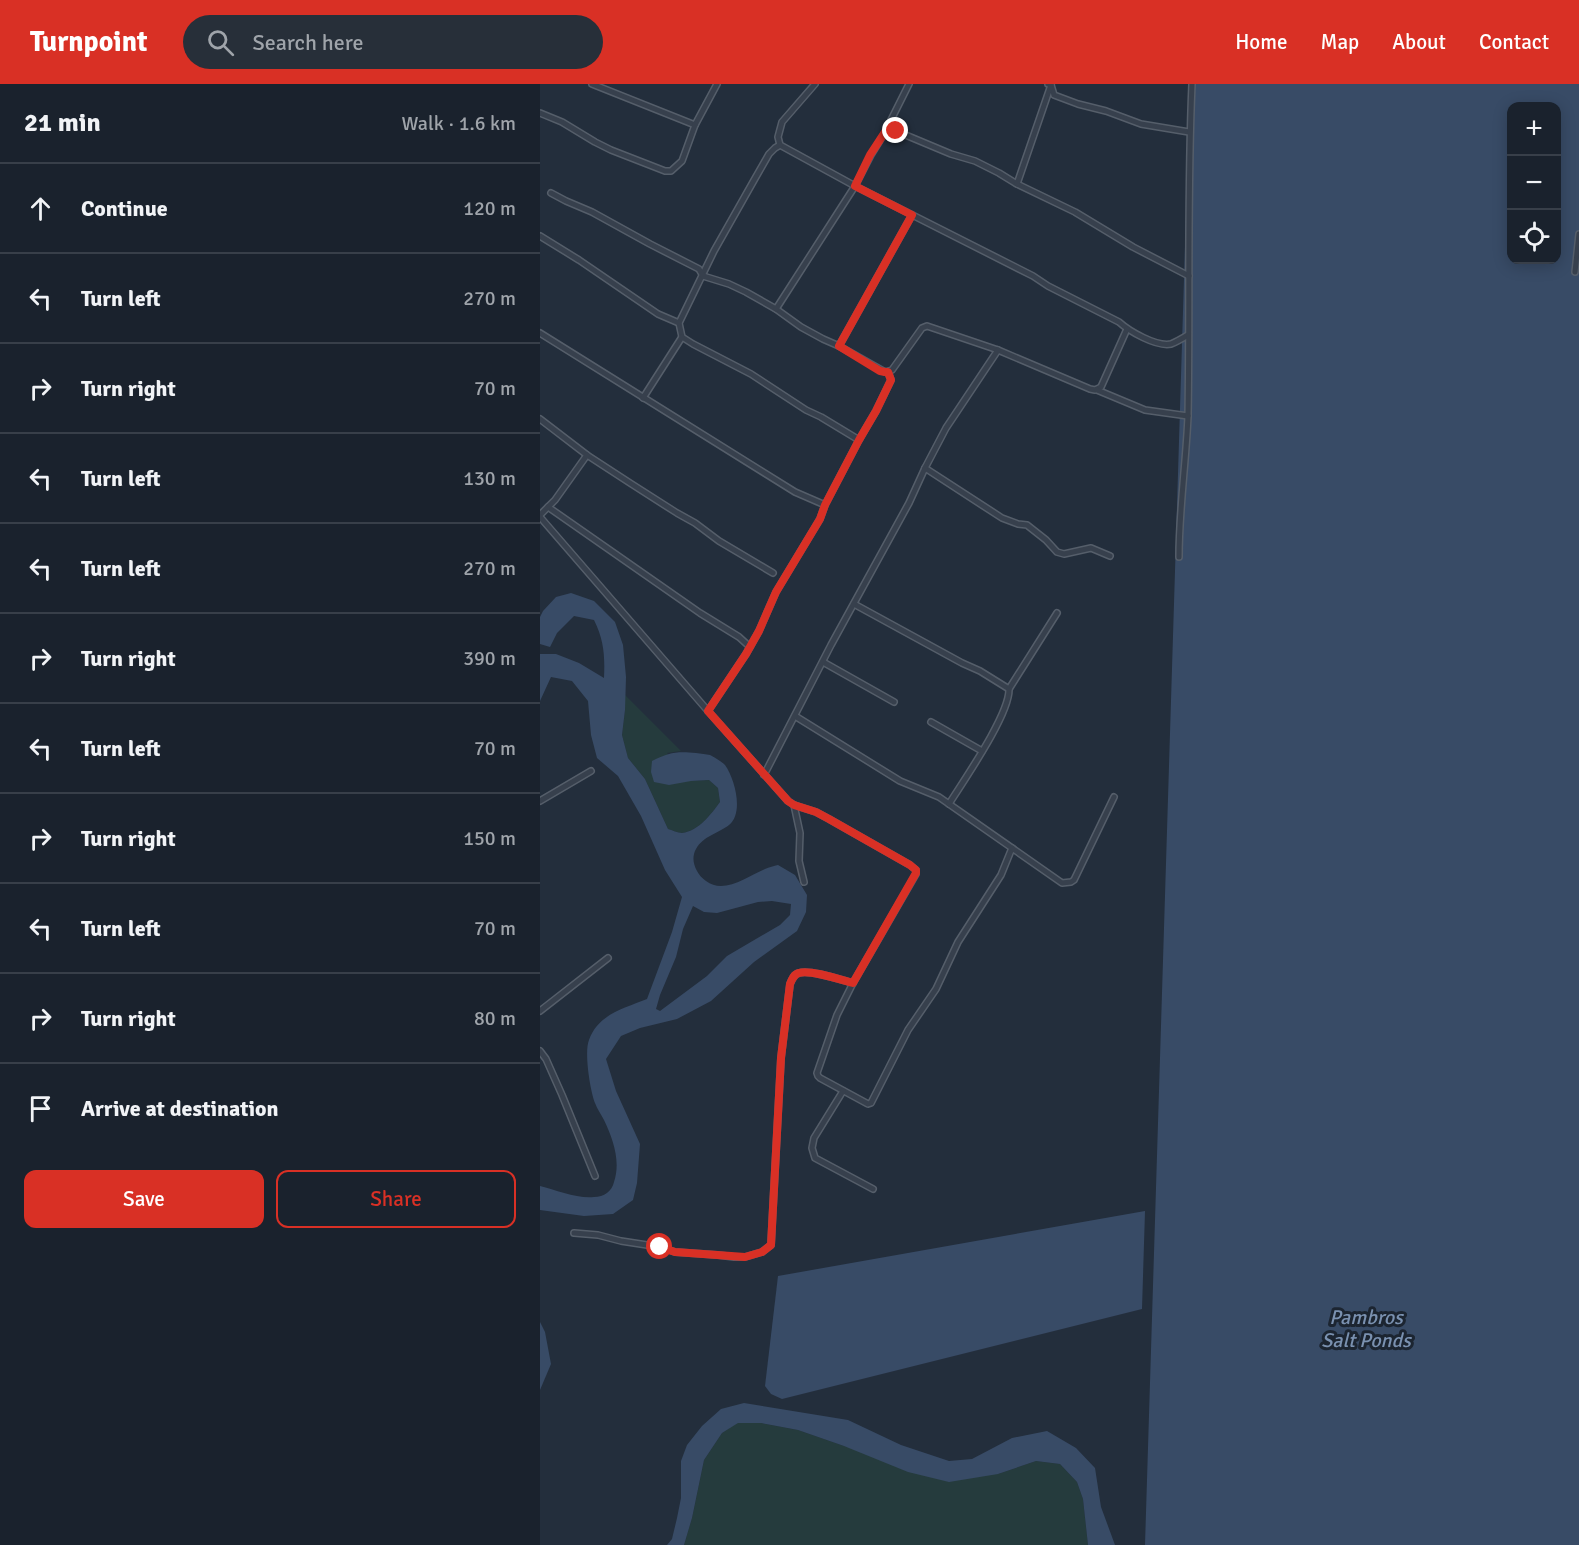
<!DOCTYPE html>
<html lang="en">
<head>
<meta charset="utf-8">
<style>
  :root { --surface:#1a222d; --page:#272f39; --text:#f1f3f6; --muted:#9fa4aa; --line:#383f49; --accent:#d93025 }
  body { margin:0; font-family:Signika,sans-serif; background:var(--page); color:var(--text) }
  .controls { position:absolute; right:18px; top:18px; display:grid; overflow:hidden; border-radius:12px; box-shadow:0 3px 15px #0003 }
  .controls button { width:54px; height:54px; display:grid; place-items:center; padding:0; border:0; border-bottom:2px solid var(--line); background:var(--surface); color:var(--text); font:30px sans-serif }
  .stop { position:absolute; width:18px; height:18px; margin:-14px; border:4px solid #d93025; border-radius:50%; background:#fff }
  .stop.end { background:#d93025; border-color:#fff; box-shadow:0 2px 6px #0008 }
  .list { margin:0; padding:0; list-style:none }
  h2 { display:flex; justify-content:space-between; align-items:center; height:78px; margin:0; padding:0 24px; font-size:26px }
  h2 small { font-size:20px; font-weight:400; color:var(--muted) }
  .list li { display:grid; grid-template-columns:39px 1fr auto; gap:18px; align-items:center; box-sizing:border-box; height:90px; padding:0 24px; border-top:2px solid var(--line) }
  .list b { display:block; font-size:22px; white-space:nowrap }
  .list em { font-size:20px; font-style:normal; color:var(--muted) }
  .actions { display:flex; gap:12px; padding:18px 24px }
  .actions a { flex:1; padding:14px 0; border:2px solid var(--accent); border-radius:12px; text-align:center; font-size:21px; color:var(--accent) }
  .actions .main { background:var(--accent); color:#fff }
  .icon { flex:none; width:33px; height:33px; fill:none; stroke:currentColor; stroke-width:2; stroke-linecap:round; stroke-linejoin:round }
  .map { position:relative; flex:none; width:1039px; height:1461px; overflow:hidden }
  header { display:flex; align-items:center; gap:36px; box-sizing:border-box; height:84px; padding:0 30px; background:var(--accent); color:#fff }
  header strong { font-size:28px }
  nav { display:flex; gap:33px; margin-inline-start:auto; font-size:21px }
  .search { width:420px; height:54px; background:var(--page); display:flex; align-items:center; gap:15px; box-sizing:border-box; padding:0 21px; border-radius:33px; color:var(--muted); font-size:22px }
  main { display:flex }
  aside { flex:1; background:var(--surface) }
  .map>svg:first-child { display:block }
  .green { fill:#253b3d }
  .water { fill:#384b66; fill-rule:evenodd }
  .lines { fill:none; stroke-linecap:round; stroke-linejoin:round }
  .minor-casing { stroke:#555e6a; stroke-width:8 }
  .minor { stroke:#37404d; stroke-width:5 }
  .route { stroke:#d93025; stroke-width:8 }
  .labels { text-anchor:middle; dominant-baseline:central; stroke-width:6; stroke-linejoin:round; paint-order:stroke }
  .water-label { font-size:20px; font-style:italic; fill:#7a91b0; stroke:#1c2531 }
</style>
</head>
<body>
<header>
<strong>Turnpoint</strong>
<div class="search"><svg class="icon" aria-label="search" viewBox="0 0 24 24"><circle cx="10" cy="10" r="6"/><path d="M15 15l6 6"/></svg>Search here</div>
<nav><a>Home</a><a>Map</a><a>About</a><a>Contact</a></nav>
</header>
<main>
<aside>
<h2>21 min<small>Walk · 1.6 km</small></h2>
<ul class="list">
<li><svg class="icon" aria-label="ahead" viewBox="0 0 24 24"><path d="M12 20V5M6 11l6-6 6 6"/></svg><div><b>Continue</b></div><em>120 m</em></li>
<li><svg class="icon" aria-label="left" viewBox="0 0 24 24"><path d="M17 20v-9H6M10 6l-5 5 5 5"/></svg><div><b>Turn left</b></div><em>270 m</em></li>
<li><svg class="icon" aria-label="right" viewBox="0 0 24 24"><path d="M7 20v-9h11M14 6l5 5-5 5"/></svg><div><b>Turn right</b></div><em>70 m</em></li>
<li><svg class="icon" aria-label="left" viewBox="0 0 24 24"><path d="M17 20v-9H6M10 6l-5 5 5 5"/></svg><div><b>Turn left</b></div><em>130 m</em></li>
<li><svg class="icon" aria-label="left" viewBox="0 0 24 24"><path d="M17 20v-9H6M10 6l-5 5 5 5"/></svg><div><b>Turn left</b></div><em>270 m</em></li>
<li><svg class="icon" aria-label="right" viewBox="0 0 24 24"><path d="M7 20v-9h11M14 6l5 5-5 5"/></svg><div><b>Turn right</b></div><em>390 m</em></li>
<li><svg class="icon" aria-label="left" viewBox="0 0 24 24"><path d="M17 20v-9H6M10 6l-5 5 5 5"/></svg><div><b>Turn left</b></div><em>70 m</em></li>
<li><svg class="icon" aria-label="right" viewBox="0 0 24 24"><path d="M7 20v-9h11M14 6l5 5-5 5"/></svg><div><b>Turn right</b></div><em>150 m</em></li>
<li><svg class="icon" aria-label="left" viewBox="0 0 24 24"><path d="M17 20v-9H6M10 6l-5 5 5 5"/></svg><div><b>Turn left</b></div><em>70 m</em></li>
<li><svg class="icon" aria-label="right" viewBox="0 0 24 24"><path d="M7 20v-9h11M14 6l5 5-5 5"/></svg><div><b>Turn right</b></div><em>80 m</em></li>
<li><svg class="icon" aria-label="arrive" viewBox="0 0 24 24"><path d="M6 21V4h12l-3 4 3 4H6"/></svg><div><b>Arrive at destination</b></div></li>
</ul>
<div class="actions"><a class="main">Save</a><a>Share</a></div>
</aside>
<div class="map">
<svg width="1039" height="1461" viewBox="0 0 1039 1461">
  <rect width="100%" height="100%" fill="#232e3c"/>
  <!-- green -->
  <g class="green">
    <path d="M85 611 141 667 127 669 151 697 169 696 178 704 180 718C171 730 159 747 142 749 138 749 132 746 128 745L105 695 88 674 82 651 85 626Z"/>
    <path d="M197 1339H221L258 1346 304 1362 458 1390 496 1377 520 1380 537 1398 543 1415 548 1461H144L152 1434 164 1376 182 1349Z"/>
  </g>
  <!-- water -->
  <g class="water">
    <path d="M650 0H1039V1461H605ZM972 22H1017V176H972Z"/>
    <path d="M31 509 54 517 75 538 83 561 86 593 85 626 82 651 88 674 105 695 128 745C132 746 138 749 142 749 159 747 171 730 180 718L178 704 169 696 151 697 129 701 114 698 111 688 112 677C129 668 138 667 156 669 161 670 166 670 170 671 174 673 182 678 185 681 195 695 204 729 189 741 179 749 163 752 156 765 152 772 153 780 157 787 159 791 162 794 166 797 184 811 208 792 225 785 229 783 234 782 238 781L255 791 267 811 266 828 257 847 214 878 171 917 137 935 100 944 81 952 66 975 76 1007 100 1060 97 1099 93 1116 73 1130 44 1132 0 1126V1102C16 1106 38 1115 54 1113 64 1113 72 1107 74 1098 81 1077 73 1055 64 1036 61 1030 57 1025 55 1019 50 1006 44 968 49 956 58 930 85 924 107 915L132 848 142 813 125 786 101 732 78 692 57 674 51 651 48 617 32 597 11 593 0 617V570H16L39 579 64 594C65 572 64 556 54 536L34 532 17 549 10 563 0 560V533L3 527 16 513ZM232 817 251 820 250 831 240 841 187 872 167 892 120 927 116 925 120 911 136 873 143 845 153 822 164 828 177 829 218 818Z"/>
    <path d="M605 1127 602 1225 242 1315 231 1310 225 1302 238 1192Z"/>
    <path d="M0 1238 5 1248 11 1280 0 1306Z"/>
    <path d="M204 1319 308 1336 361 1361 409 1377 432 1375 472 1354 507 1347 536 1364 555 1384 561 1423 575 1461H548L543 1415 537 1398 520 1380 496 1377 458 1390 409 1398 368 1388 304 1362 258 1346 221 1339H198L182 1349 164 1376 152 1434 144 1461H127L132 1455 137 1434 141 1414V1377L147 1361 162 1342 181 1325Z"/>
  </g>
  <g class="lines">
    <defs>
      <g id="minor">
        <path d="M52 0 155 41"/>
        <path d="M275 0 242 38 238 53 240 61 315 102 493 192 508 202 579 238C589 247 616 263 631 260 636 258 643 254 648 251"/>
        <path d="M508 0 511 1 514 11 538 20 566 27 601 40 649 48"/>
        <path d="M0 29 22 38 55 58 71 66 125 87H131L142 77 155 41 177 0"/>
        <path d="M349 42 356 47 411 70 435 77 459 89 477 100 535 128 593 163 649 192"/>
        <path d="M240 61 235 64 229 70 213 98 174 167 139 239 142 253 153 260 211 290 266 326 281 333 319 356"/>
        <path d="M477 100 511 1"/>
        <path d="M11 109 26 117 52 128 110 160 159 185 163 192 189 200 206 208 236 225 261 243 283 255 299 262 345 288 352 286 382 244 387 242 458 266 550 305 555 306 561 303 587 245"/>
        <path d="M0 152 39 176 118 230 139 239"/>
        <path d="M1035 188 1039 150"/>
        <path d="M236 225 315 102 331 71 349 42 351 36 369 0"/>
        <path d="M0 249 255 408 285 421"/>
        <path d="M299 262 372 131"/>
        <path d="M557 306 605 326 648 332"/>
        <path d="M103 314 142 253"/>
        <path d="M0 335 47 371 90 399 137 429 155 439 179 457 233 489"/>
        <path d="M385 384 462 434 478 440 487 441 506 456 517 468 524 470 551 464 570 472"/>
        <path d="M8 423 160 529 199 553 210 563"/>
        <path d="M0 431 15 416 47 371"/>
        <path d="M0 433 168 627 248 717 254 721 276 728 289 735 370 781 376 786V790L313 899 297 931 277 989 278 992 280 994 328 1020 331 1019 368 946 396 905 418 858 461 791 472 764"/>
        <path d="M639 473C639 426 646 379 648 332 650 221 647 111 652 0"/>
        <path d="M314 520 422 579 440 587 469 605"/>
        <path d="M283 578 354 618"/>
        <path d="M168 627 206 570 219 547 236 508 280 435 285 421 319 356 336 327 351 296 348 288"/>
        <path d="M255 632 360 697 399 713 522 799 531 798 534 796 574 713"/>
        <path d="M391 638 442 667"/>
        <path d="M224 691 291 561 369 419 385 384 406 344 458 266"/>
        <path d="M0 717 51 687"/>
        <path d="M409 720C424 696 470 630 469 605L517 529"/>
        <path d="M254 721 260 749 259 777 264 798"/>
        <path d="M0 927 68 874"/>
        <path d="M0 967 6 975 22 1011 55 1092"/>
        <path d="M303 1007 274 1054 272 1064 275 1074 333 1105"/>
        <path d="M34 1149 58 1151 81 1157 120 1163 135 1168 178 1171 194 1173H205L222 1168 231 1161 241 974 250 900C252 895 254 890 259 889 269 885 302 896 313 899"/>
      </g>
    </defs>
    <!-- minor casing -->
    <use href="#minor" class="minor-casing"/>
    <!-- minor -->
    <use href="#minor" class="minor"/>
  </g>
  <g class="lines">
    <!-- route -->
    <path class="route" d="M120 1163 135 1168 205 1173 222 1168 231 1161 241 974 250 900C252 895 254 890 259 889 269 885 302 896 313 899L376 789V786L370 781 289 735 276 728 254 721 248 717 168 627 206 570 219 547 236 508 280 435 285 421 319 356 336 327 351 296 348 288H345L340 287 299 262 372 131 315 102 330 71 349 42 356 47"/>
  </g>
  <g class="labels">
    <!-- water labels -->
    <g class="water-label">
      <text x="826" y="1233">Pambros<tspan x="826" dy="23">Salt Ponds</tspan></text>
    </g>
  </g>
</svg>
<div class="controls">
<button>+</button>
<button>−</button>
<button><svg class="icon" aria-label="locate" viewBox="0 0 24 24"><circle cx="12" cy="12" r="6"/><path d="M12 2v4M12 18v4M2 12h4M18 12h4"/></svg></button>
</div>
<div class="stop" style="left:120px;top:1163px"></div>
<div class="stop end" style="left:356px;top:47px"></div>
</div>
</main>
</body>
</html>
